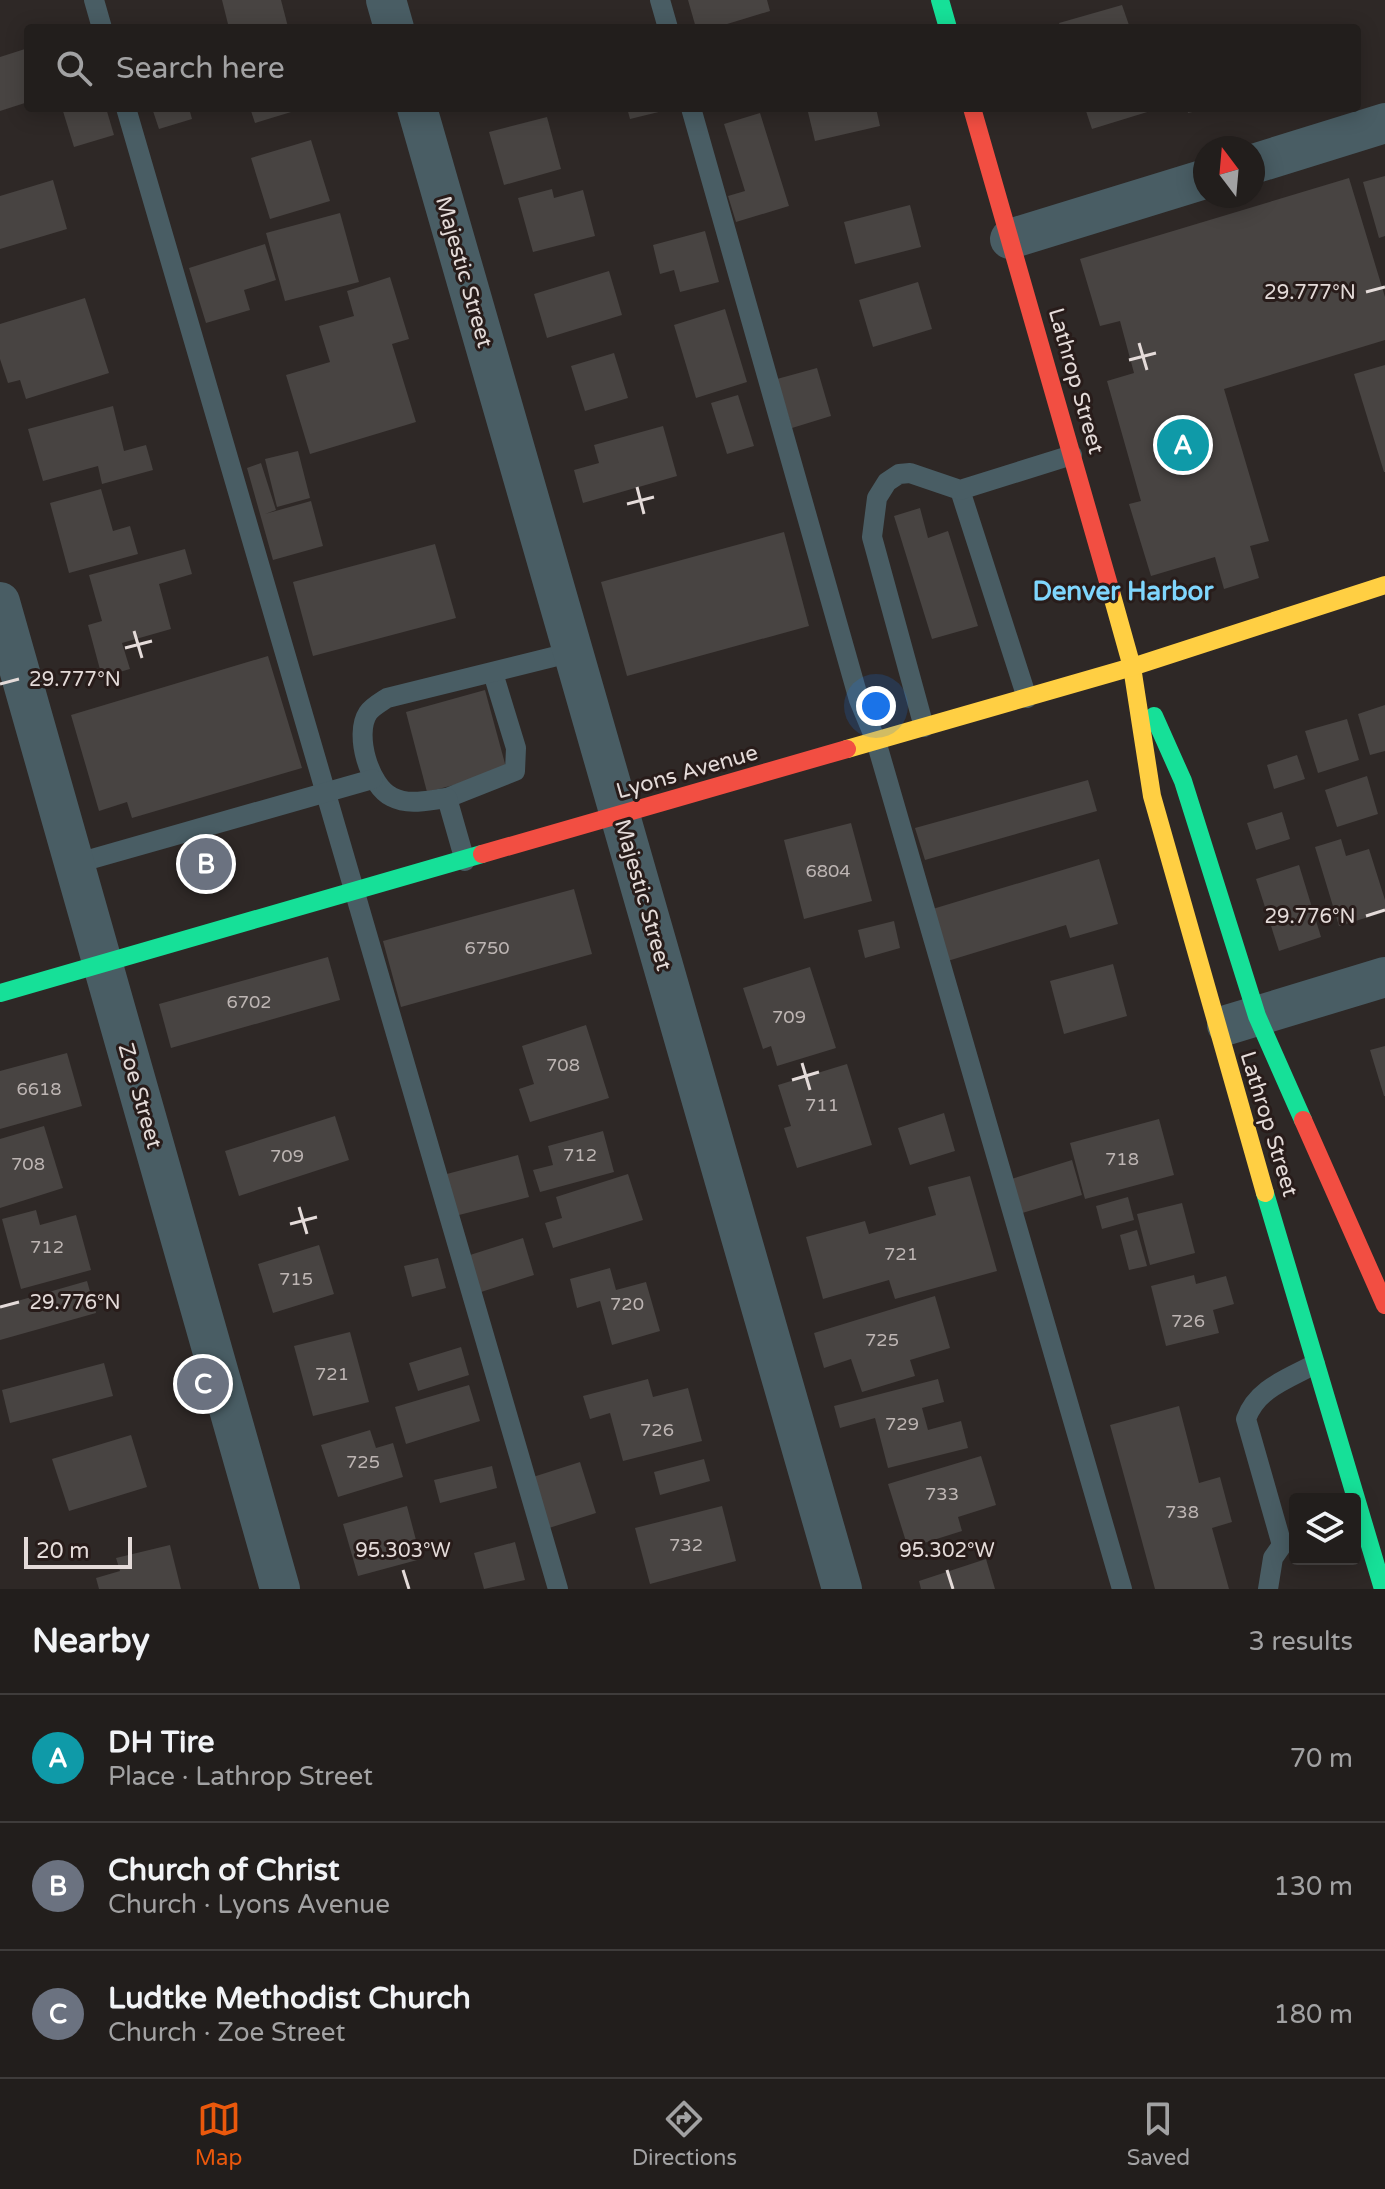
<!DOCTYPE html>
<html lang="en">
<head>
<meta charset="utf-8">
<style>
  :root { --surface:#221e1c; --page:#2a2725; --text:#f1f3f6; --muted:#a2a2a3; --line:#3f3c3b; --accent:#ea580c }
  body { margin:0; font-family:"Varela Round",sans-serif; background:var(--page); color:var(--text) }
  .controls { position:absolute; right:24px; bottom:24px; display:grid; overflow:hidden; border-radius:8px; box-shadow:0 4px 20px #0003 }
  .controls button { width:72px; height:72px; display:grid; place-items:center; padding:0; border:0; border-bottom:2px solid var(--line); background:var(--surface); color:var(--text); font:40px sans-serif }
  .compass { position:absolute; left:1193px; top:136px; width:72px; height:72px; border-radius:50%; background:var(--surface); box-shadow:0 4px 20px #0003; rotate:344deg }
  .scale { position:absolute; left:24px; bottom:20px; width:108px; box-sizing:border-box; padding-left:8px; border:4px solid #e4dbd9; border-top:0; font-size:22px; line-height:28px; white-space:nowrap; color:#e4dbd9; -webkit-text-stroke:6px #281c1a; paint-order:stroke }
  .you { position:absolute; left:876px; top:706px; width:28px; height:28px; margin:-20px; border:6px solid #fff; border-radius:50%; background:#1a73e8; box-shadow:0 0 0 12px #1a73e833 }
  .badge { display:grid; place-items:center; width:52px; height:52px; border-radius:50%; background:var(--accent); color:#fff; font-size:26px; font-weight:700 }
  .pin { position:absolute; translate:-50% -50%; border:4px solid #fff; box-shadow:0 2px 8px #0006 }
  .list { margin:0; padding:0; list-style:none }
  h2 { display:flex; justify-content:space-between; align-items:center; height:104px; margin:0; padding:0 32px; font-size:34px }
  h2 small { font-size:26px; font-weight:400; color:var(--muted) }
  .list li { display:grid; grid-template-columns:52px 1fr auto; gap:24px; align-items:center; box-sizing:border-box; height:128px; padding:0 32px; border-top:2px solid var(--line) }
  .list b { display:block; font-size:30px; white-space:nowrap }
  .list p { margin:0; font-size:26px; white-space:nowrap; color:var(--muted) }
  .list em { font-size:26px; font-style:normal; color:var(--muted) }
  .icon { flex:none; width:44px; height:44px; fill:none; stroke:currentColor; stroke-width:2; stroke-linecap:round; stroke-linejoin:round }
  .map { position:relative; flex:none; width:1385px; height:1589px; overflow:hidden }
  .search { position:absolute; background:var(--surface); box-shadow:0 4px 20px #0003; left:24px; right:24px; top:24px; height:88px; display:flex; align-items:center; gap:20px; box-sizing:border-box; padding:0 28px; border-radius:8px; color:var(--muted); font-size:30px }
  .sheet { height:488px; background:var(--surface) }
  nav { display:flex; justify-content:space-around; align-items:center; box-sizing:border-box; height:112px; border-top:2px solid var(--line); background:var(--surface); font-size:22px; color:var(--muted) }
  nav a { display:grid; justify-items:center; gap:4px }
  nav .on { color:var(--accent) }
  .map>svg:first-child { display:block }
  .building { fill:#484442 }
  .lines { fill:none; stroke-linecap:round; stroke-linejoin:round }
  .lane { stroke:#495d64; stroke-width:20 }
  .street { stroke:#495d64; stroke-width:40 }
  .fast { stroke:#16e098; stroke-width:18 }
  .slow { stroke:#ffcf43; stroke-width:18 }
  .jam { stroke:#f24e42; stroke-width:18 }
  .ticks { fill:none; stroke:#e4dbd9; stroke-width:3 }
  .labels { text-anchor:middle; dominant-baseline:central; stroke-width:6; stroke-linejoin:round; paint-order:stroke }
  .number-label { font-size:18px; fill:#bdb5b3 }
  .street-label { font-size:22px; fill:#e4dbd9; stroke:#281c1a }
  .quarter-label { font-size:26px; font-weight:bold; fill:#7fd6fd; stroke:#281c1a }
  .ticks-label { font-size:20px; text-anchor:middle; fill:#e4dbd9; stroke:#281c1a; stroke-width:6; stroke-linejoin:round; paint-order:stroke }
</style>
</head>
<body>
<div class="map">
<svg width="1385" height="1589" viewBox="0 0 1385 1589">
  <rect width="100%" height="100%" fill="#2e2826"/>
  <!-- building -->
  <g class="building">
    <path d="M222 0H281L288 27 229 28Z"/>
    <path d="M688 0H767L770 11 714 28H696Z"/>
    <path d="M1122 5 1130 28H1061L1059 23Z"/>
    <path d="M25 49 28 102 0 111V57Z"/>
    <path d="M62 108H106L114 135 74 147Z"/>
    <path d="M152 108H189L192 119 159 129Z"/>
    <path d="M250 108H301V109L255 123Z"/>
    <path d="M627 108H671V109L630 119Z"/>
    <path d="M807 108H876L880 126 815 141Z"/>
    <path d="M1085 108H1157V109L1092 129Z"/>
    <path d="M1187 108H1206V109L1188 113Z"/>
    <path d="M760 113 789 206 736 222 728 196 745 191 724 124Z"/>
    <path d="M547 117 561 169 504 185 489 132Z"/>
    <path d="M311 140 330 201 270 219 251 158Z"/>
    <path d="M1385 176V236L1379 238 1363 182Z"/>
    <path d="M1349 178 1385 297V340L1224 389 1269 541 1250 546 1259 578 1224 589 1215 557 1151 576 1129 504 1141 501 1107 381 1134 373 1120 321 1100 326 1080 259Z"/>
    <path d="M53 180 67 229 0 249V196Z"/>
    <path d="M552 189 554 198 583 190 595 236 533 252 518 198Z"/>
    <path d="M910 205 921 247 855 264 844 222Z"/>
    <path d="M340 213 359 282 285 301 266 233Z"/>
    <path d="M705 231 719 282 680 292 674 270 660 274 653 245Z"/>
    <path d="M265 244 276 280 244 290 250 310 206 323 189 268Z"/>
    <path d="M609 271 622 315 547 338 534 294Z"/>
    <path d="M390 277 409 339 392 344 416 422 310 454 286 375 330 362 319 326 354 316 347 291Z"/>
    <path d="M918 282 932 329 873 347 859 300Z"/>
    <path d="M85 298 109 373 26 399 20 380 8 383 0 359V324Z"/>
    <path d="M725 309 747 382 696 398 674 325Z"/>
    <path d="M614 353 628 398 585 411 571 366Z"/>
    <path d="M1385 365V472H1384L1354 374Z"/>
    <path d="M817 368 831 416 792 428 777 379Z"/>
    <path d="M738 395 754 446 727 454 711 403Z"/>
    <path d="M113 406 124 451 146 445 153 470 102 484 98 466 43 481 28 429Z"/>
    <path d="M663 426 677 476 583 503 574 470 599 463 594 445Z"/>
    <path d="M298 451 310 498 277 507 265 459Z"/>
    <path d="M261 463 276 510 265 514 311 501 323 546 273 560 247 468Z"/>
    <path d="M101 489 113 531 130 526 138 554 69 573 50 503Z"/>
    <path d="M920 508 928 538 948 531 978 626 932 639 894 516Z"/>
    <path d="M784 532 809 626 627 676 601 582Z"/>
    <path d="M435 544 456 618 313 656 293 582Z"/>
    <path d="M185 549 192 574 159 584 171 629 122 643 130 669 102 677 88 625 102 621 89 575Z"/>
    <path d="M268 656 302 768 132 818 127 802 99 811 71 715Z"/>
    <path d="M485 690 507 771 427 792 406 712Z"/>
    <path d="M1385 705V751L1370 755 1358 714Z"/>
    <path d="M1347 719 1359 760 1318 773 1305 731Z"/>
    <path d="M1297 755 1305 779 1274 789 1267 765Z"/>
    <path d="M1367 776 1378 814 1337 827 1325 790Z"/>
    <path d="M1088 780 1097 811 925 860 915 828Z"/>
    <path d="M1282 812 1290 839 1256 850 1247 823Z"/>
    <path d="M851 823 872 901 804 919 784 840Z"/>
    <path d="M1341 839 1346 856 1369 849 1385 900V912L1339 926 1315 847Z"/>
    <path d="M1099 859 1118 924 1070 938 1066 925 941 963 926 911Z"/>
    <path d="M1299 865 1321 937 1279 951 1256 879Z"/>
    <path d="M574 889 592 954 401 1007 383 941Z"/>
    <path d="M894 921 900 948 865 958 858 930Z"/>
    <path d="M328 957 340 1000 171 1048 159 1004Z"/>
    <path d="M1113 964 1127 1016 1064 1034 1050 981Z"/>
    <path d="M810 967 836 1048 777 1066 771 1046 763 1049 743 988Z"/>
    <path d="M586 1025 609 1098 530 1122 519 1089 534 1084 522 1046Z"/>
    <path d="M1385 1046V1096H1384L1370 1050Z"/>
    <path d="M67 1053 82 1106 0 1129V1071Z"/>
    <path d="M847 1064 872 1145 797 1168 784 1128 791 1126 778 1085Z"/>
    <path d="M944 1113 955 1151 910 1165 898 1128Z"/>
    <path d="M335 1116 349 1160 239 1196 225 1151Z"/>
    <path d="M1159 1119 1174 1175 1085 1199 1070 1143Z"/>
    <path d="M44 1126 63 1188 0 1208V1139Z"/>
    <path d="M603 1131 614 1172 540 1192 533 1170 553 1165 548 1146Z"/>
    <path d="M518 1155 529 1197 455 1216 443 1175Z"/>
    <path d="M1072 1160 1082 1195 1019 1214 1008 1180Z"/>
    <path d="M628 1174 643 1220 553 1248 545 1223 562 1218 556 1197Z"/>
    <path d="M970 1176 997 1271 895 1299 889 1280 823 1299 806 1237 865 1221 869 1234 936 1215 928 1187Z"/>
    <path d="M1128 1197 1134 1220 1102 1229 1096 1206Z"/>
    <path d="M1182 1203 1195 1253 1150 1265 1137 1214Z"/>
    <path d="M36 1210 40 1225 76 1215 91 1270 21 1289 2 1219Z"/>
    <path d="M1137 1230 1147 1266 1129 1270 1120 1235Z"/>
    <path d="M523 1238 534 1275 481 1292 470 1255Z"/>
    <path d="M319 1245 334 1294 273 1313 258 1264Z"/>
    <path d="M438 1258 446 1288 412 1297 404 1266Z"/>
    <path d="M610 1268 616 1290 646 1282 660 1331 612 1345 600 1301 577 1308 570 1279Z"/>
    <path d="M1194 1275 1196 1284 1226 1276 1234 1304 1213 1310 1219 1333 1166 1346 1151 1286Z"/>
    <path d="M87 1281 96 1313 0 1340V1306Z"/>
    <path d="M935 1296 950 1348 910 1360 915 1376 862 1392 851 1359 824 1368 814 1333Z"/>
    <path d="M350 1332 369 1402 313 1416 294 1346Z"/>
    <path d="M461 1347 469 1375 418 1391 409 1363Z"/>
    <path d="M104 1363 113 1396 10 1423 2 1390Z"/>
    <path d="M648 1379 653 1397 688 1388 702 1441 623 1461 610 1413 590 1419 583 1396Z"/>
    <path d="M938 1379 944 1402 922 1408 928 1430 961 1421 968 1448 888 1468 875 1418 840 1428 834 1406Z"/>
    <path d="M469 1385 480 1421 406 1444 395 1407Z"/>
    <path d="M1179 1406 1199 1483 1220 1477 1232 1522 1212 1528 1229 1589H1155L1131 1501 1110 1425Z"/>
    <path d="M370 1430 376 1448 393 1443 403 1477 338 1497 321 1445Z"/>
    <path d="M131 1435 147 1487 69 1511 52 1459Z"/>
    <path d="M981 1456 996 1505 958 1517 962 1531 908 1548 888 1484Z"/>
    <path d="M704 1459 710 1481 660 1495 654 1472Z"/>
    <path d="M580 1462 596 1513 549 1528 533 1477Z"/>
    <path d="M492 1466 497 1488 440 1503 434 1480Z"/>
    <path d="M407 1506 421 1559 358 1576 343 1524Z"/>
    <path d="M722 1506 736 1561 650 1584 635 1528Z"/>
    <path d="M515 1542 525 1580 484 1589 474 1553Z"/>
    <path d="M170 1545 181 1589H99L96 1578 120 1571 116 1558Z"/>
    <path d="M986 1559 995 1589H921L919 1581Z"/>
  </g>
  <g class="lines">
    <!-- lane -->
    <g class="lane">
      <path d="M94 0 102 28"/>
      <path d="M660 0 668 28"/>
      <path d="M126 108 558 1589"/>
      <path d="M691 108 859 700 876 741 1122 1589"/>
      <path d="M960 490 1027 698"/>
      <path d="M924 727 872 537 877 498 887 482 899 474 910 473 960 490 1072 455"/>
      <path d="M447 798 515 771 516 748 493 673"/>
      <path d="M465 861 447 798C429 800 409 806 392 797 369 786 354 734 368 713 372 707 381 702 387 698L573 652"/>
      <path d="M74 864 373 779"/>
      <path d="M1268 1589 1273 1558 1282 1545 1246 1419C1257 1388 1288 1379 1315 1364"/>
    </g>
    <!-- street -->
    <g class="street">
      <path d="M386 0 394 28"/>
      <path d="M417 108 842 1589"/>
      <path d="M1253 164 1385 123"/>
      <path d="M1010 239 1205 179"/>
      <path d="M0 602 280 1589"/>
      <path d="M1227 1025 1385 977"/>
    </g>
    <!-- fast -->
    <g class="fast">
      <path d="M940 0 948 28"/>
      <path d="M1154 716 1183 781 1257 1016 1303 1120"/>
      <path d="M0 993 482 854"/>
      <path d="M1265 1193 1383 1589"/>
    </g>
    <!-- slow -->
    <g class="slow">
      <path d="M1111 592 1132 667 1152 796 1265 1193"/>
      <path d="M847 749 1132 667 1385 585"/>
    </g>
    <!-- jam -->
    <g class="jam">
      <path d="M972 108 1111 592"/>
      <path d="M482 854 847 749"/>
      <path d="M1303 1120 1385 1305"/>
    </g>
  </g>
  <!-- ticks -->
  <path class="ticks" d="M1366 292 1385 287M1139 343 1147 370M1129 360 1156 353M637 487 644 514M627 504 654 497M134 631 142 658M125 648 152 641M0 684 19 679M1366 916 1385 910M802 1063 810 1090M792 1080 819 1072M299 1207 307 1234M290 1224 317 1217M0 1307 19 1302M403 1570 409 1589M947 1570 953 1589"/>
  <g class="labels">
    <!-- number labels -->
    <g class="number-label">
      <text x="828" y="871">6804</text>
      <text x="487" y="948">6750</text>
      <text x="249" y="1002">6702</text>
      <text x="789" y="1017">709</text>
      <text x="563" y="1065">708</text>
      <text x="39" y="1089">6618</text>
      <text x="822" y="1105">711</text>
      <text x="580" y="1155">712</text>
      <text x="287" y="1156">709</text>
      <text x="1122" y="1159">718</text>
      <text x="28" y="1164">708</text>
      <text x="47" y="1247">712</text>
      <text x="901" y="1254">721</text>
      <text x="296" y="1279">715</text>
      <text x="627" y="1304">720</text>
      <text x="1188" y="1321">726</text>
      <text x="882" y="1340">725</text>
      <text x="332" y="1374">721</text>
      <text x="902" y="1424">729</text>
      <text x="657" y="1430">726</text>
      <text x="363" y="1462">725</text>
      <text x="942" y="1494">733</text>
      <text x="1182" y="1512">738</text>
      <text x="686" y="1545">732</text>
    </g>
    <!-- street labels -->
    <g class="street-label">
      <text transform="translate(464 272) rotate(74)">Majestic Street</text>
      <text transform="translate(1076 381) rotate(74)">Lathrop Street</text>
      <text transform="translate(687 772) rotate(-16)">Lyons Avenue</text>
      <text transform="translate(643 895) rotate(74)">Majestic Street</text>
      <text transform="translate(140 1096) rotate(74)">Zoe Street</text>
      <text transform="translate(1269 1124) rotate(73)">Lathrop Street</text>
    </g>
    <!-- quarter labels -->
    <g class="quarter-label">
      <text x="1123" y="591">Denver Harbor</text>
    </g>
  </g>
  <g class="ticks-label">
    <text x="1310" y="299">29.777°N</text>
    <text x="75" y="686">29.777°N</text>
    <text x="1310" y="923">29.776°N</text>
    <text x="75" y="1309">29.776°N</text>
    <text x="403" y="1557">95.303°W</text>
    <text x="947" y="1557">95.302°W</text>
  </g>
</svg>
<div class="controls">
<button><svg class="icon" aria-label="layers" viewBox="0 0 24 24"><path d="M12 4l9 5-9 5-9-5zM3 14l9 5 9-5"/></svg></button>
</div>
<svg class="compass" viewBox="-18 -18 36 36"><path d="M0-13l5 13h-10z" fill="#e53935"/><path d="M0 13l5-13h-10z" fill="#a2a2a3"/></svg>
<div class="scale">20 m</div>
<div class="you"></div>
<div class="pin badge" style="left:1183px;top:445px;background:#0f9aa8">A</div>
<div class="pin badge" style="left:206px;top:864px;background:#6b7280">B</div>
<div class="pin badge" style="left:203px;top:1384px;background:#6b7280">C</div>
<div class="search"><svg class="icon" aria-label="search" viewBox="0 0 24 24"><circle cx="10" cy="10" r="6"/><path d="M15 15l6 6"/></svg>Search here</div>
</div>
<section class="sheet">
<h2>Nearby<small>3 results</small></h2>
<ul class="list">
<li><span class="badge" style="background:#0f9aa8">A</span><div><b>DH Tire</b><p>Place · Lathrop Street</p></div><em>70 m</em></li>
<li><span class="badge" style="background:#6b7280">B</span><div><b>Church of Christ</b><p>Church · Lyons Avenue</p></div><em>130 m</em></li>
<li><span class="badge" style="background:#6b7280">C</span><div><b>Ludtke Methodist Church</b><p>Church · Zoe Street</p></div><em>180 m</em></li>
</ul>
</section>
<nav>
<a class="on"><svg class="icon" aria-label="map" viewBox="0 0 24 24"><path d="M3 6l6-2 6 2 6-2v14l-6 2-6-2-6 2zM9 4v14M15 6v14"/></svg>Map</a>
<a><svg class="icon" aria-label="directions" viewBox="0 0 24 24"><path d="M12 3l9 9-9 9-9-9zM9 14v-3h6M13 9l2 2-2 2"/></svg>Directions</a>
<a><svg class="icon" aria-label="saved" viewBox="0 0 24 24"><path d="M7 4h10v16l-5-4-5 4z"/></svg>Saved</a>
</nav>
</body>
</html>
